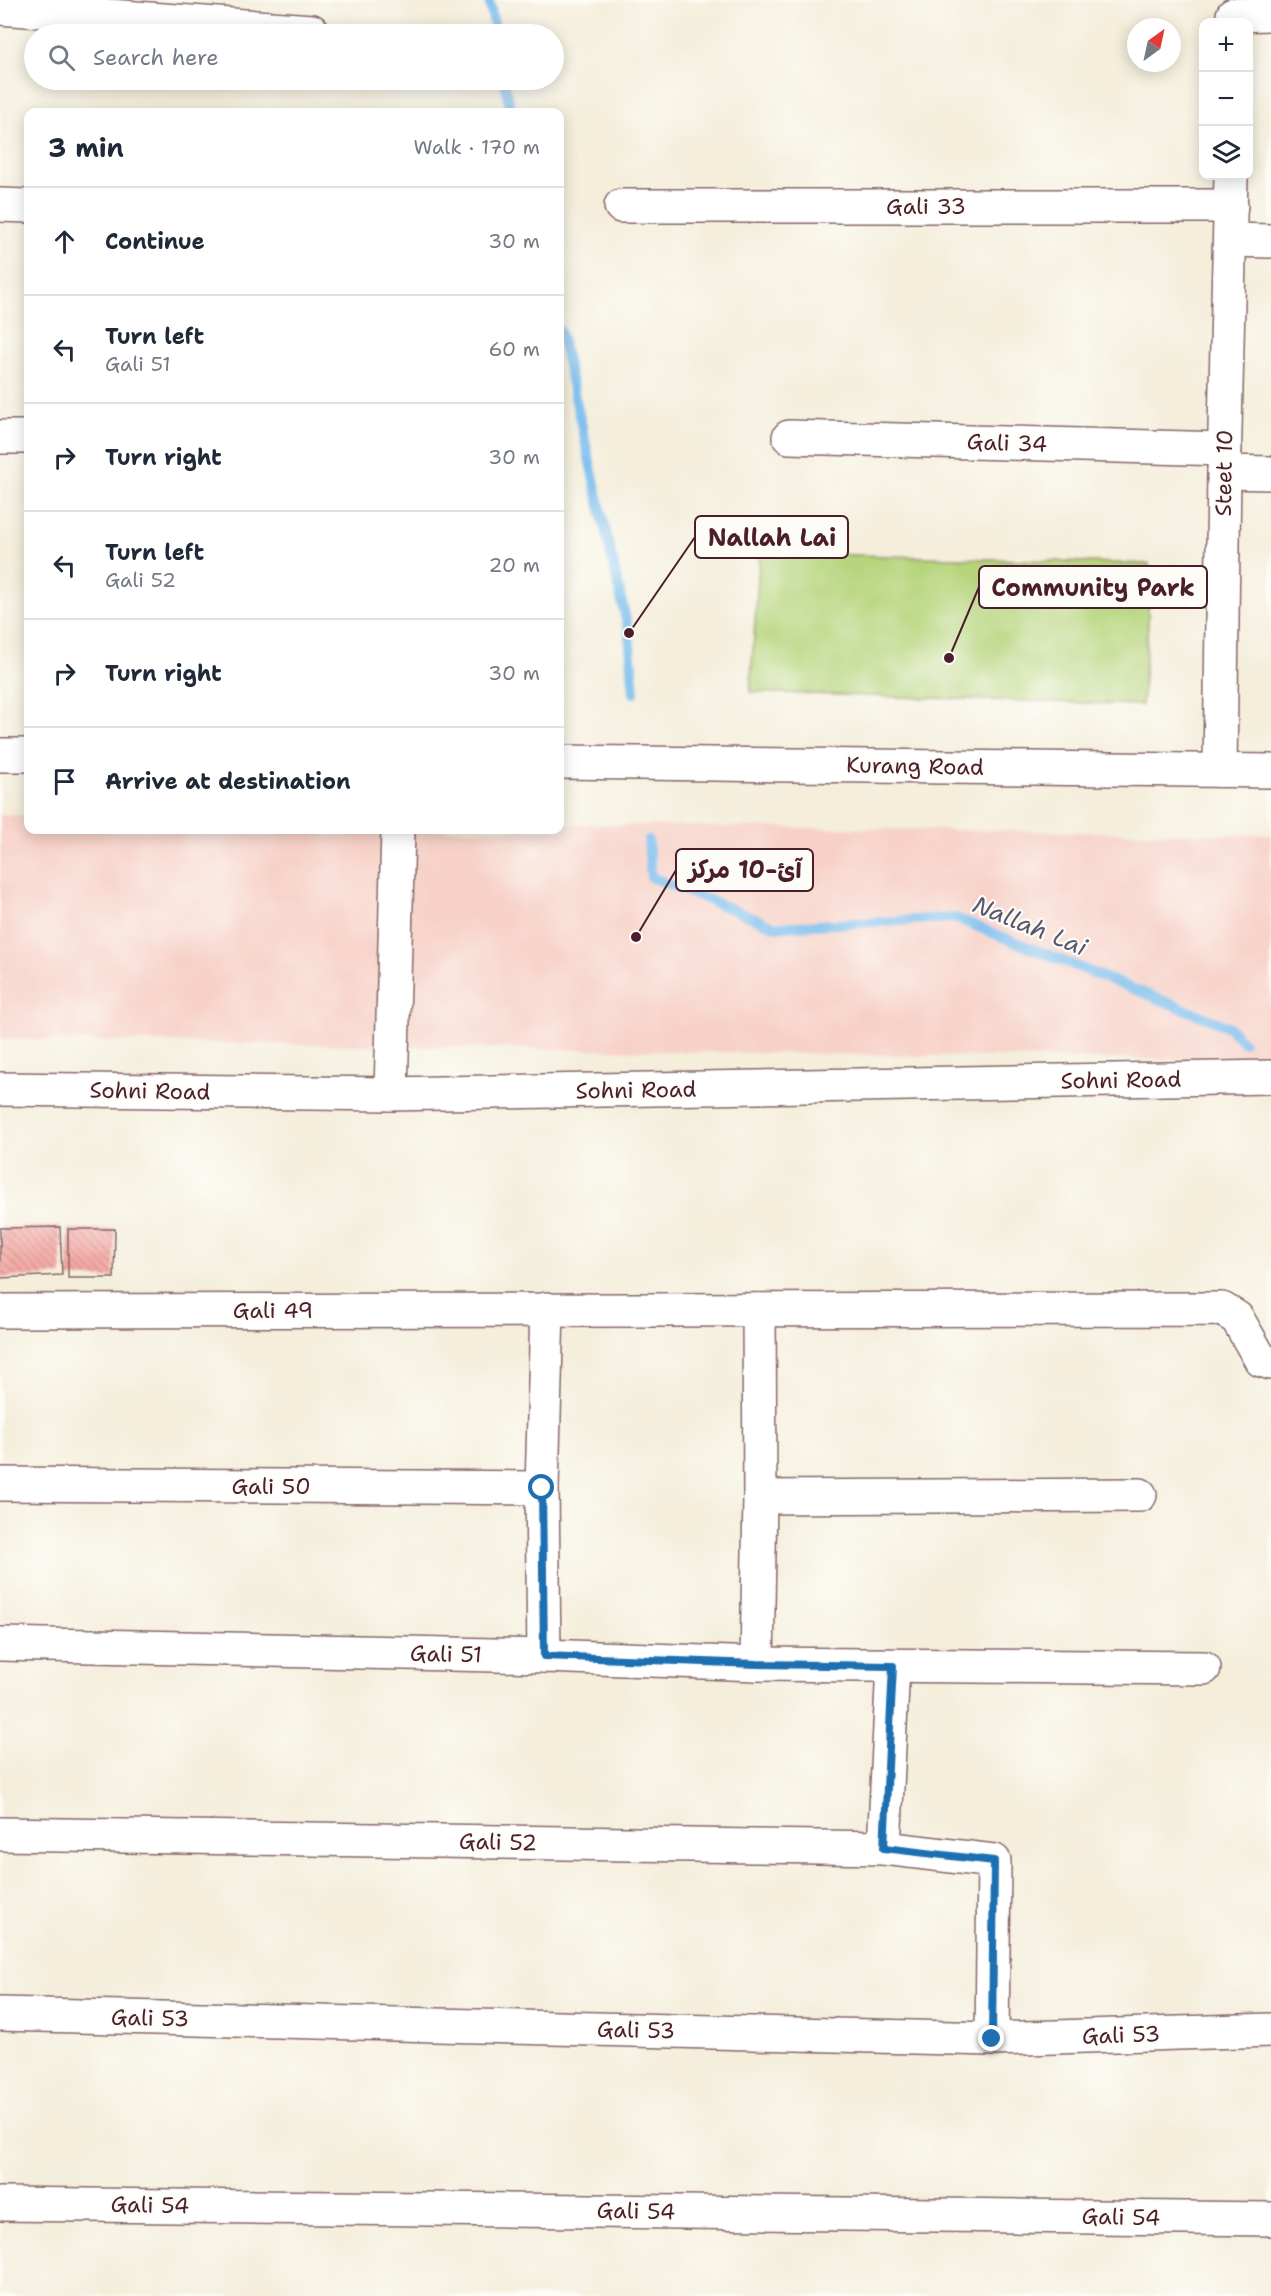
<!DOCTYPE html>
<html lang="en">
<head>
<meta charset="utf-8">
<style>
  :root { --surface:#fff; --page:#f6f6f7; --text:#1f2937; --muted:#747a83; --line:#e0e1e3 }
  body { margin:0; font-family:"Shantell Sans","Playpen Sans Arabic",sans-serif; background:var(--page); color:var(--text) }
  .controls { position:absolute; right:18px; top:18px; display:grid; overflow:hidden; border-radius:12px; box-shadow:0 3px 15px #0003 }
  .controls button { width:54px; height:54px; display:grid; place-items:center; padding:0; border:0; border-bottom:2px solid var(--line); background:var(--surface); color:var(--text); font:30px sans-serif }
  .compass { position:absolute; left:1127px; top:18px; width:54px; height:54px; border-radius:50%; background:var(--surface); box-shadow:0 3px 15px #0003; rotate:33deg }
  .stop { position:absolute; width:18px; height:18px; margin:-14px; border:4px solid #1f6fb2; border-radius:50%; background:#fff }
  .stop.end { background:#1f6fb2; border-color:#fff; box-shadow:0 2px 6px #0008 }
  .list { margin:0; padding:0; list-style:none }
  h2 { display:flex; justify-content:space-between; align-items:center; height:78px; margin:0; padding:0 24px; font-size:26px }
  h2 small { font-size:20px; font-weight:400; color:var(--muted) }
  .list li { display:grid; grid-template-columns:39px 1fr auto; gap:18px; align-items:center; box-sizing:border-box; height:108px; padding:0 24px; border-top:2px solid var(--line) }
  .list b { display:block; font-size:22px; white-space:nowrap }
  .list p { margin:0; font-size:20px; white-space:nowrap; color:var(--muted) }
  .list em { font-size:20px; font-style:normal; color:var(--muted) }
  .icon { flex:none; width:33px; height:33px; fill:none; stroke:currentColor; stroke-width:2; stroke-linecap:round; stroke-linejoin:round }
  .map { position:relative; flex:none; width:1271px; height:2296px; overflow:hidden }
  .search { position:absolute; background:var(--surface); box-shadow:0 3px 15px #0003; left:24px; top:24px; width:540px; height:66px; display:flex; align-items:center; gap:15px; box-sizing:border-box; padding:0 21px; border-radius:33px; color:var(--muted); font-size:22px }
  .panel { position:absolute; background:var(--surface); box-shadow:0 3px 15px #0003; left:24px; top:108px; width:540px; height:726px; border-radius:12px }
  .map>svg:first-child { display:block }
  .built { fill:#f7d1c7 }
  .green { fill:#b6d47b; stroke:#807a53; stroke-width:1.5 }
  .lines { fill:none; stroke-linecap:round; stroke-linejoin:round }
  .stream { stroke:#76bbed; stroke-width:10 }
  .building { fill:url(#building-back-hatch) }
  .minor-casing { stroke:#866769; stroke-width:36 }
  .minor { stroke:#fff; stroke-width:33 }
  .route { stroke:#1f6fb2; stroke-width:8 }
  .labels { text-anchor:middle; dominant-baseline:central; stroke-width:4.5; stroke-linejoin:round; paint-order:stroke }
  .street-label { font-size:22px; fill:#4a1f2b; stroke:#fdfcf7 }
  .water-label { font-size:24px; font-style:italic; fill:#59566f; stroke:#fdfcf7 }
  .leader { fill:none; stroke:#4a1f2b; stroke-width:2 }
  .callout-dot { fill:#4a1f2b; stroke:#fdfcf7; stroke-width:2 }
  .callout { fill:#fdfcf7; stroke:#4a1f2b; stroke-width:2 }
  .callout-label { font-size:24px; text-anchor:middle; font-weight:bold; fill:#4a1f2b }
</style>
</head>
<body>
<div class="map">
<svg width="1271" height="2296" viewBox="0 0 1271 2296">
  <defs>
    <pattern id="building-back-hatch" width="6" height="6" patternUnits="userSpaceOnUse" patternTransform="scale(1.5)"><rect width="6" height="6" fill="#f5a7a3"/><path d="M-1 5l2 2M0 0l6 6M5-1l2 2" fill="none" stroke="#c88785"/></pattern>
  </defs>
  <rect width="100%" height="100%" fill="#fdfcf7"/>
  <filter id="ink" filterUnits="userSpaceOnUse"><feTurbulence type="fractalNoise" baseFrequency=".0167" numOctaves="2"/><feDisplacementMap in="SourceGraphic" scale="12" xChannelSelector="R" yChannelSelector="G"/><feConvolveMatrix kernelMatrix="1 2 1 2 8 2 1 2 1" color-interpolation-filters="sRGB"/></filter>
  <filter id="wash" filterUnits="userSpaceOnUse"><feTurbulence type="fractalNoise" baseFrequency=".008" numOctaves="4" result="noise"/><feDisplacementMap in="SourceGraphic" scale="24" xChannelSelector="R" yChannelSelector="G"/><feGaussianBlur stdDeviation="1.35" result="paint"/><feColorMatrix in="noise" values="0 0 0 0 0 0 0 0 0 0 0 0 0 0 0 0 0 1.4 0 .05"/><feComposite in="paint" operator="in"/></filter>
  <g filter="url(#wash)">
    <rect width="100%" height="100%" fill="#f4eedb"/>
    <!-- built -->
    <path class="built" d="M0 815H28V830H560V824L1271 835V1062L0 1039Z"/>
    <!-- green -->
    <path class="green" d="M760 552 1149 564 1148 624 1142 705 750 692Z"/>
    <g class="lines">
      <!-- stream -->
      <g class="stream">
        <path d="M489 0 496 34"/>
        <path d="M504 80 511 112"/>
        <path d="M560 331 629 633 634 693"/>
        <path d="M648 840 651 877 776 927 955 918 1229 1027 1243 1042"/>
      </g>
    </g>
    <g id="blocks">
      <!-- building -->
      <g class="building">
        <path d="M60 1227 62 1275 0 1278V1228Z"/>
        <path d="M68 1229H115L114 1278H68Z"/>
      </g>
    </g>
  </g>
  <g filter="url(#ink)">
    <use href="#blocks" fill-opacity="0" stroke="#866769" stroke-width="1.5"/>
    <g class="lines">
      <defs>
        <g id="minor">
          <path d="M0 8 312 31"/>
          <path d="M1233 15 1271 14"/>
          <path d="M0 205 28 206"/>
          <path d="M621 206H1231"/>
          <path d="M1230 240 1271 241"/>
          <path d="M0 437H28"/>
          <path d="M789 437 1225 449"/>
          <path d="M1224 472 1271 473"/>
          <path d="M0 755H28"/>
          <path d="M560 762 1271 771"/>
          <path d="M1220 770 1224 472 1231 176"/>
          <path d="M0 1089 391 1094 1271 1077"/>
          <path d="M391 1094 398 830"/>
          <path d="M0 1311 1222 1309 1237 1318 1261 1360 1271 1363"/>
          <path d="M0 1484 542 1488"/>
          <path d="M760 1497 1140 1495"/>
          <path d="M0 1644 544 1656 757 1664 1204 1668"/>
          <path d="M544 1656 542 1488 547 1309"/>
          <path d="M757 1664 760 1497 759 1310"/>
          <path d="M0 1834 884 1848 994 1861 992 2039"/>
          <path d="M884 1848 893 1666"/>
          <path d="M0 2014 992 2039 1271 2030"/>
          <path d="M0 2204 1271 2219"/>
        </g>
      </defs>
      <!-- minor casing -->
      <use href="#minor" class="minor-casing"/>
      <!-- minor -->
      <use href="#minor" class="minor"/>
    </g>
  </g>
  <g class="lines" filter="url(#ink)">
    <!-- route -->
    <path class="route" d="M542 1488 544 1656 757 1664 893 1666 884 1848 994 1861 992 2039"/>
  </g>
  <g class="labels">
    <!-- street labels -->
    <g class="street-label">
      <text x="926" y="206">Gali 33</text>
      <text transform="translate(1007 443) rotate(2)">Gali 34</text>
      <text transform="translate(1224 473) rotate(-89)">Steet 10</text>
      <text transform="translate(915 766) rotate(1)">Kurang Road</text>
      <text transform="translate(1121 1080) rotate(-1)">Sohni Road</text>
      <text transform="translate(636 1090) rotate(-1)">Sohni Road</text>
      <text transform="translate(150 1091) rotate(1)">Sohni Road</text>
      <text x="273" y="1310">Gali 49</text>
      <text x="271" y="1486">Gali 50</text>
      <text transform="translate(446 1654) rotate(1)">Gali 51</text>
      <text transform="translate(498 1842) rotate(1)">Gali 52</text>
      <text transform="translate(150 2018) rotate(1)">Gali 53</text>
      <text transform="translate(636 2030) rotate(1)">Gali 53</text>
      <text transform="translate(1121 2035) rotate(-2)">Gali 53</text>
      <text transform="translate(150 2205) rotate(1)">Gali 54</text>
      <text transform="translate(636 2211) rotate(1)">Gali 54</text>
      <text transform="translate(1121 2217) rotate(1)">Gali 54</text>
    </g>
    <!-- water labels -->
    <g class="water-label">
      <text transform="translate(1030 926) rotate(22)">Nallah Lai</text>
    </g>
  </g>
  <!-- callouts -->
  <path class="leader" d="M629 633L695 537M949 658L979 587M636 937L676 870"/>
  <g class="callout-dot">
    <circle cx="629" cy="633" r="6"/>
    <circle cx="949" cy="658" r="6"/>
    <circle cx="636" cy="937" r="6"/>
  </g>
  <g class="callout">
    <rect x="695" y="516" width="153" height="42" rx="6"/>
    <rect x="979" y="566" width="228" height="42" rx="6"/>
    <rect x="676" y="849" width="137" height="42" rx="6"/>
  </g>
  <g class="callout-label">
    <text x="772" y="546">Nallah Lai</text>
    <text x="1093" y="596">Community Park</text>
    <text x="745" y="878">آئ-10 مركز</text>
  </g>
</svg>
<div class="controls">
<button>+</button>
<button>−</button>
<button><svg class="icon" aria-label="layers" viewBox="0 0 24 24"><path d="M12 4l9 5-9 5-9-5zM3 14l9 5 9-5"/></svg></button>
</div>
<svg class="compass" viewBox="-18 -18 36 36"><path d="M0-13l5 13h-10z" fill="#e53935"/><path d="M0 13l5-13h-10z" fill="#747a83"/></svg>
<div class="stop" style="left:542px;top:1488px"></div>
<div class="stop end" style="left:992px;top:2039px"></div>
<div class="search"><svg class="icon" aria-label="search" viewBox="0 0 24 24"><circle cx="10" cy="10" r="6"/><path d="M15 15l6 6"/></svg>Search here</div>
<section class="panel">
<h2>3 min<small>Walk · 170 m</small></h2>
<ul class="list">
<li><svg class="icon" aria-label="ahead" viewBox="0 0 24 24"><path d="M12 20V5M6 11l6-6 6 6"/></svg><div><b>Continue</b></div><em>30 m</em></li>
<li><svg class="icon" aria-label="left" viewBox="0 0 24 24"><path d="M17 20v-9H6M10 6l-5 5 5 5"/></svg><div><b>Turn left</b><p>Gali 51</p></div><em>60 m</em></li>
<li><svg class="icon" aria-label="right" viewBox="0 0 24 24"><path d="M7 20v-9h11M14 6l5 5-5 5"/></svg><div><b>Turn right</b></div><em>30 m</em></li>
<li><svg class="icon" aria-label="left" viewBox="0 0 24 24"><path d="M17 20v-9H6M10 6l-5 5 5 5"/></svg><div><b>Turn left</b><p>Gali 52</p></div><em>20 m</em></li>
<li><svg class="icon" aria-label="right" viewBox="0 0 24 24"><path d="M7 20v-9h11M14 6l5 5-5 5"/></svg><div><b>Turn right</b></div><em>30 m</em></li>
<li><svg class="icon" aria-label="arrive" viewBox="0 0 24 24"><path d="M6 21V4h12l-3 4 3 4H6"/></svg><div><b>Arrive at destination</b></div></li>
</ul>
</section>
</div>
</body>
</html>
